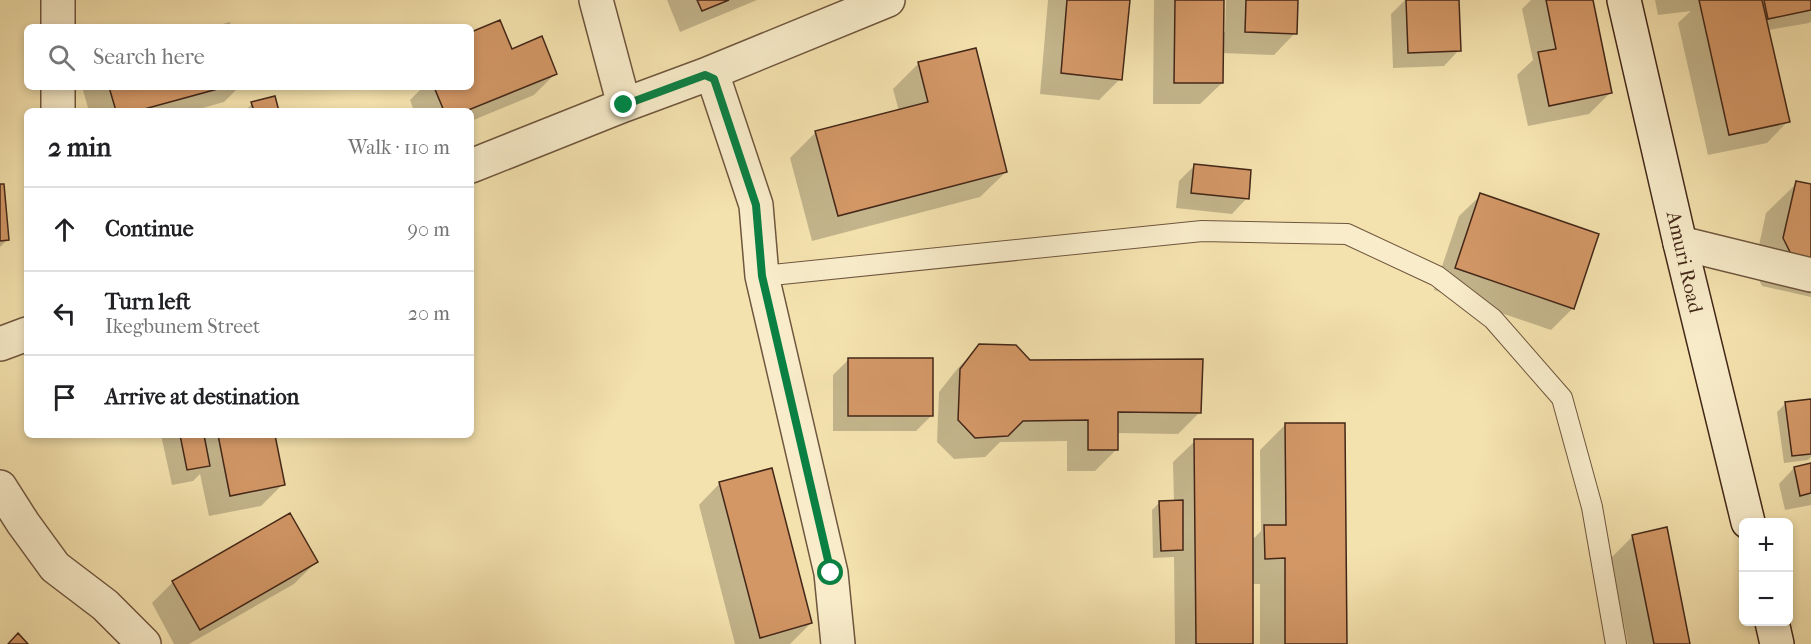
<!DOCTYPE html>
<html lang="en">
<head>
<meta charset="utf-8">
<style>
	body { margin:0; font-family:"IM FELL French Canon",serif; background:#f2f2f2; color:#202124 }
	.controls { position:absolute; right:18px; bottom:18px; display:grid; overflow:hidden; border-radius:9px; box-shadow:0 3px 9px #0003 }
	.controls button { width:54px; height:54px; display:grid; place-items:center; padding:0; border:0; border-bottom:2px solid #e0e0e0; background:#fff; color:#202124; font:30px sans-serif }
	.stop { position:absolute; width:18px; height:18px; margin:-14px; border:4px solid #0b8043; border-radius:50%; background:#fff }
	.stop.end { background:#0b8043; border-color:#fff; box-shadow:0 2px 6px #0008 }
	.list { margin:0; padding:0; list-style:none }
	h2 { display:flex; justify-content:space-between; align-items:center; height:78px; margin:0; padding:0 24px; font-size:26px }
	h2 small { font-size:20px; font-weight:400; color:#757577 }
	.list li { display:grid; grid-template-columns:39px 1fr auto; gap:18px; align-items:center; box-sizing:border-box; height:84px; padding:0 24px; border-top:2px solid #e0e0e0 }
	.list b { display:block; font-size:22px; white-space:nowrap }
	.list p { margin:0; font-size:20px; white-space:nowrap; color:#757577 }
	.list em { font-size:20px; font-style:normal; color:#757577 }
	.icon { flex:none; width:33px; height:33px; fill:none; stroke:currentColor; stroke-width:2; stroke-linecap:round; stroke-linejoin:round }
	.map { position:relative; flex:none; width:1811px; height:644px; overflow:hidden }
	.search { position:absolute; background:#fff; box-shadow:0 3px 9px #0003; left:24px; top:24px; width:450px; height:66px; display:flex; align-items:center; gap:15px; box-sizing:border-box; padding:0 21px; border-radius:9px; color:#757577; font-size:22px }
	.panel { position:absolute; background:#fff; box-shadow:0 3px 9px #0003; left:24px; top:108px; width:450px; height:330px; border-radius:9px }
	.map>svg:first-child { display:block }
	.shadow { fill:#0003 }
	.building { fill:#d39766; stroke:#432718; stroke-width:1.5 }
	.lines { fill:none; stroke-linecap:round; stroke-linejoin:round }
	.service-casing { stroke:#6f563e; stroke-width:22 }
	.minor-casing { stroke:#6f563e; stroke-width:36 }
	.secondary-casing { stroke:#432718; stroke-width:36 }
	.service { stroke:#f8ecca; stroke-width:20 }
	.minor { stroke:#f8ecca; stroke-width:33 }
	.secondary { stroke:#f8ecca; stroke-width:33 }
	.route { stroke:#0b8043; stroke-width:8 }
	.labels { text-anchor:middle; stroke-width:4.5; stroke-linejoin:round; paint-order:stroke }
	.street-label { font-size:20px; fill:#432718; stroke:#f8ecca }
</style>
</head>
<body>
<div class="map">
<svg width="1811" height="644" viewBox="0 0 1811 644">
	<rect width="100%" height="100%" fill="#f4e2ae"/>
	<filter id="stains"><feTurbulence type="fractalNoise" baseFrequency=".00333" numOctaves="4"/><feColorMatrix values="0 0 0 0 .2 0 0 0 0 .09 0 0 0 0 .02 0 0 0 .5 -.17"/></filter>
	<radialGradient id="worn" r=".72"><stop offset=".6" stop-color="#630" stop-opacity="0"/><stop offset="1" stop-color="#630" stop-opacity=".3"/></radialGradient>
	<path class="shadow" d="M 667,0 L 757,0 L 680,32 Z
		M 1048,0 L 1128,0 L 1120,79 L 1099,100 L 1040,94 Z
		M 1154,0 L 1223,0 L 1222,32 L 1225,32 L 1226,0 L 1297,0 L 1295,33 L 1274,55 L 1222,53 L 1222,83 L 1200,104 L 1153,104 Z
		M 1405,0 L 1458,0 L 1459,50 L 1444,66 L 1393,68 L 1391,14 Z
		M 1531,0 L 1591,0 L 1611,92 L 1589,114 L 1528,126 L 1517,75 L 1533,60 L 1522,9 Z
		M 1655,0 L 1811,0 L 1811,21 L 1809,23 L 1768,30 L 1788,121 L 1767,143 L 1708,155 L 1678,23 L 1691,11 L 1658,15 Z
		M 230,22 L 231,27 L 212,27 Z
		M 471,33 L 511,50 L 555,74 L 534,95 L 471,121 L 471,111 L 414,111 L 410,100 L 423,87 L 471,87 Z
		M 919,63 L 1006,172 L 980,197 L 812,241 L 790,158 L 816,132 L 899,111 L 893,89 Z
		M 82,87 L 239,87 L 224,102 L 192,111 L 89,111 Z
		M 252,104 L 278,111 L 245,111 Z
		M 1194,166 L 1247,198 L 1232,214 L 1176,208 L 1179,181 Z
		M 1797,183 L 1811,186 L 1811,297 L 1762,286 L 1754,269 L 1766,213 Z
		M 0,186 L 8,239 L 0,247 Z
		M 1481,195 L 1573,308 L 1551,330 L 1434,290 L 1459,216 Z
		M 980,346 L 1030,362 L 1200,412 L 1178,434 L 1117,433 L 1117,449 L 1095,471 L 1067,471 L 1067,441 L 1000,442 L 985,457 L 954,459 L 937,442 L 939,392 L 958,368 Z
		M 848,360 L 932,415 L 916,431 L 833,431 L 833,375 Z
		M 1785,404 L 1811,413 L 1811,457 L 1808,460 L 1784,463 L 1777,412 Z
		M 1286,424 L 1345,644 L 1260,644 L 1260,584 L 1252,584 L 1252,644 L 1175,644 L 1174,557 L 1153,558 L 1152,510 L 1160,502 L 1174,502 L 1173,462 L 1195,441 L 1252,540 L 1261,531 L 1260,450 Z
		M 161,435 L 273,435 L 283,484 L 261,506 L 209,516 L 200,474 L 193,481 L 172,485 Z
		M 1811,465 L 1811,505 L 1785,510 L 1779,484 L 1794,468 Z
		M 720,483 L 811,623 L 790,644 L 735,644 L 699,505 Z
		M 1633,536 L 1689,644 L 1628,644 L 1611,558 Z
		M 316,562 L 294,584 L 189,644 L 174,644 L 152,603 L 173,582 Z"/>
	<path class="building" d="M 697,0 L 729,0 L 702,11 Z
		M 1067,0 L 1130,0 L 1122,80 L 1061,73 Z
		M 1175,0 L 1224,0 L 1223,83 L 1174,83 Z
		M 1246,0 L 1298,0 L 1297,34 L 1245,32 Z
		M 1406,0 L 1459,0 L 1461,51 L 1408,53 Z
		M 1546,0 L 1593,0 L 1612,93 L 1549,106 L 1538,52 L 1556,49 Z
		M 1699,0 L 1762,0 L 1790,122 L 1729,135 Z
		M 1764,0 L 1811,0 L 1811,10 L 1768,19 Z
		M 500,20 L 512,49 L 542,36 L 557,74 L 466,111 L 444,111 L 434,87 L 471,87 L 471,32 Z
		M 976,48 L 1007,172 L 838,216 L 815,131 L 928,102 L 918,62 Z
		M 109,87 L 225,87 L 137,111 L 116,111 Z
		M 275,96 L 279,111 L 254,111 L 251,102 Z
		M 1194,164 L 1251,170 L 1249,199 L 1191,193 Z
		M 1796,181 L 1811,184 L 1811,260 L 1792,256 L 1783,238 Z
		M 0,184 L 4,184 L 9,240 L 0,241 Z
		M 1480,193 L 1599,234 L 1574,309 L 1455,268 Z
		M 979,344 L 1016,345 L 1030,360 L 1203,359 L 1201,413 L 1118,412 L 1118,450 L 1088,450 L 1088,420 L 1023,421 L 1008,436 L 975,438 L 958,420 L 960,369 Z
		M 848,358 L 933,358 L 933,416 L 848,416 Z
		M 1811,399 L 1811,454 L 1792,456 L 1785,402 Z
		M 1285,423 L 1345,423 L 1347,644 L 1285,644 L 1285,558 L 1265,559 L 1264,525 L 1286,525 Z
		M 180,435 L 204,435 L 210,466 L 187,470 Z
		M 218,435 L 275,435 L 285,485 L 230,496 Z
		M 1194,439 L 1253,439 L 1253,644 L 1196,644 Z
		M 1811,463 L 1811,493 L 1800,496 L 1794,467 Z
		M 772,468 L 812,623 L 760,638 L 719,482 Z
		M 1183,500 L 1183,550 L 1161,551 L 1159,501 Z
		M 290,513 L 318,562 L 200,630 L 172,581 Z
		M 1667,527 L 1690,644 L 1654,644 L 1632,535 Z
		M 18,633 L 28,644 L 8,644 Z"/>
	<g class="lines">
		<defs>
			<path id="service" d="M 762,276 L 1202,231 L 1347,234 L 1437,276 L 1493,319 L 1562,398 L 1592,507 L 1616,644"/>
			<path id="minor" d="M 58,0 L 58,27
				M 596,0 L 624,105
				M 705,75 L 714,79 L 756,205 L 762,276 L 831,573 L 838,644
				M 58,87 L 58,111
				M 471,166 L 624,105 L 705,75 L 888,0
				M 1680,243 L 1811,275
				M 0,344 L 27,334
				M 0,487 L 23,523 L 55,567 L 105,605 L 144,644"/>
			<path id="secondary" d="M 1624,0 L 1680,243 L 1748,522
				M 1772,622 L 1777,644"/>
		</defs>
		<use href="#service" class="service-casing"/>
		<use href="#minor" class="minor-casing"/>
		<use href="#secondary" class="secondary-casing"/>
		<use href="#service" class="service"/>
		<use href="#minor" class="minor"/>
		<use href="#secondary" class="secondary"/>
	</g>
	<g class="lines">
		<path class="route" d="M 624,105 L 705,75 L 714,79 L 756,205 L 762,276 L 831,573"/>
	</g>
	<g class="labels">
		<g class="street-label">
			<text transform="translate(1685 262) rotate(77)" y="7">Amuri Road</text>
		</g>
	</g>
	<rect width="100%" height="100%" filter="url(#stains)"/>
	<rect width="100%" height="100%" fill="url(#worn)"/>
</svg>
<div class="controls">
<button>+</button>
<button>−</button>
</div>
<div class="stop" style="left:831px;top:573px"></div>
<div class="stop end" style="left:624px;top:105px"></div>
<div class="search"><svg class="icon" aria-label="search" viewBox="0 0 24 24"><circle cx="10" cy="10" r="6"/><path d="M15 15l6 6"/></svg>Search here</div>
<section class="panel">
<h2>2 min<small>Walk · 110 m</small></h2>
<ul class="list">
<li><svg class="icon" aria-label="ahead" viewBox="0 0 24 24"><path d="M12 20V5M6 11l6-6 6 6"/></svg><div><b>Continue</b></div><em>90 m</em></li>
<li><svg class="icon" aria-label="left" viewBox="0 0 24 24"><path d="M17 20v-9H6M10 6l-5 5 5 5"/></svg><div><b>Turn left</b><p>Ikegbunem Street</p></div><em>20 m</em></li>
<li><svg class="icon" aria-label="arrive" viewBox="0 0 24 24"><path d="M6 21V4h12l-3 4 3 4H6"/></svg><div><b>Arrive at destination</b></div></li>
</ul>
</section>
</div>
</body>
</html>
